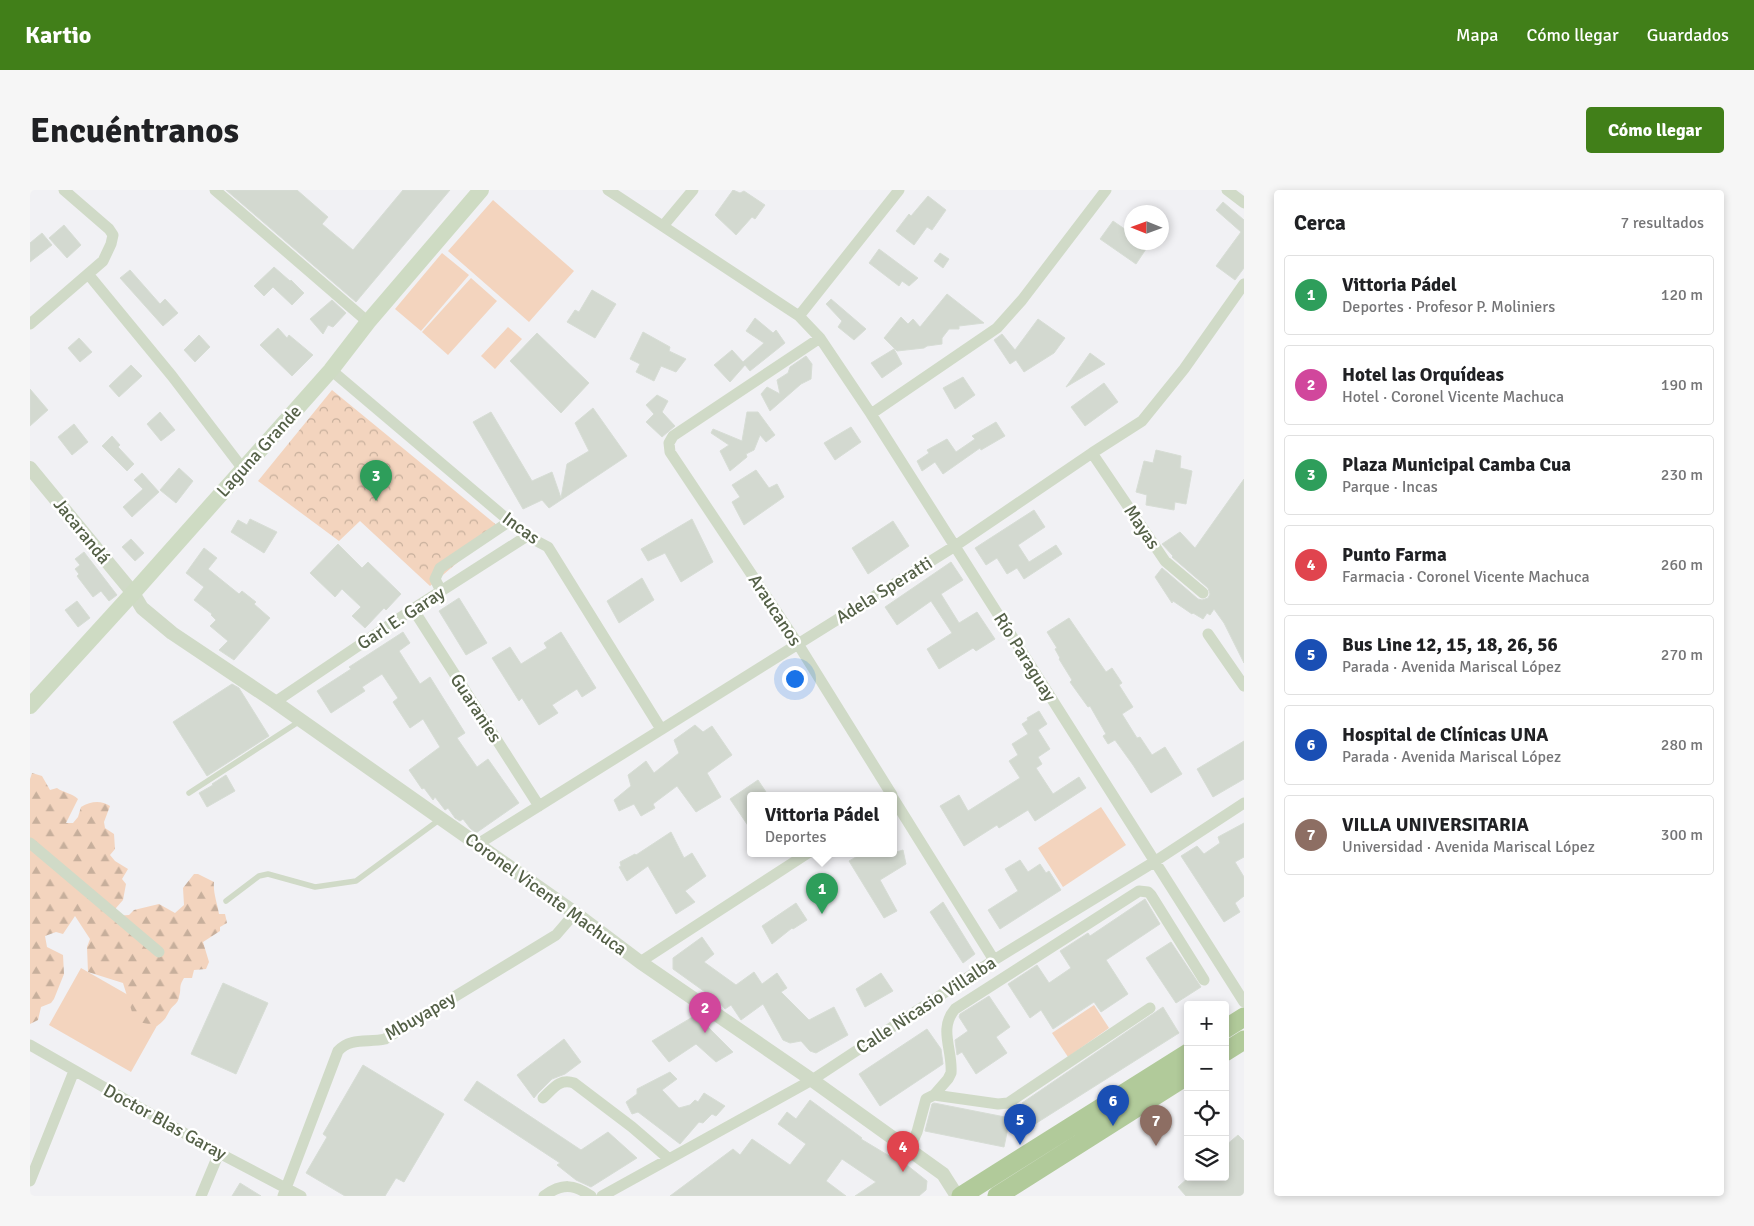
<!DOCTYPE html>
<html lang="es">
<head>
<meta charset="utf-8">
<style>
	body { margin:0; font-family:Signika,sans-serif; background:#f6f6f6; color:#202124 }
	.controls { position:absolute; right:15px; bottom:15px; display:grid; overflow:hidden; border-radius:5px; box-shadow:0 2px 8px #0003 }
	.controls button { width:45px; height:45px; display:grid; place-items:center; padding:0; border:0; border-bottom:1px solid #e0e0e0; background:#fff; color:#202124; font:25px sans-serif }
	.compass { position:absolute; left:1094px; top:15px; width:45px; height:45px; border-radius:50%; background:#fff; box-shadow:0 2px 8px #0003; rotate:271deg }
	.you { position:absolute; left:764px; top:488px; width:18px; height:18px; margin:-12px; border:4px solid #fff; border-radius:50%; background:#1a73e8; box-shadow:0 0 0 8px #1a73e833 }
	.badge { display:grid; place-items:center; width:32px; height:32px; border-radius:50%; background:#417f19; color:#fff; font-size:16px; font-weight:700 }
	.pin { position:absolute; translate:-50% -41px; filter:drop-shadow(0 1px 2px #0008) }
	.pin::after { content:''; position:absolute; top:26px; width:18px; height:15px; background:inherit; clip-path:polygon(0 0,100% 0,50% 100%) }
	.popup { position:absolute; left:717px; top:602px; width:150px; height:65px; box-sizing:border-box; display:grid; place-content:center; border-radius:5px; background:#fff; filter:drop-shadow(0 1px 4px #0005); font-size:16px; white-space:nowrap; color:#757577 }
	.popup b { font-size:19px; color:#202124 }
	.popup::after { content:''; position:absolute; left:50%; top:100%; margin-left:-10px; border:10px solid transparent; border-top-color:#fff }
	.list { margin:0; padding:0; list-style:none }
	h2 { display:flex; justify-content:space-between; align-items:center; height:65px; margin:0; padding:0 20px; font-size:21px }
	h2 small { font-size:16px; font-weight:400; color:#757577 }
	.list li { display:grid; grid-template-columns:32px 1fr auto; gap:15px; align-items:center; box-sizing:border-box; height:80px; margin:0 10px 10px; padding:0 10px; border:1px solid #e0e0e0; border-radius:5px }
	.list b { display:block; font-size:19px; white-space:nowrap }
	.list p { margin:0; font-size:16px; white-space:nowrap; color:#757577 }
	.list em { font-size:16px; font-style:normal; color:#757577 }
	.icon { flex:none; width:28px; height:28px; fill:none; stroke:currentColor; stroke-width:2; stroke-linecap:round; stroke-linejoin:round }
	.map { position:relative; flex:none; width:1214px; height:1006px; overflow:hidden; border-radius:5px }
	header { display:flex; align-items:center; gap:30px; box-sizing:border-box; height:70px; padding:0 25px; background:#417f19; color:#fff }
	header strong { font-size:24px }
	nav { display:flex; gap:28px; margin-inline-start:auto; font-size:18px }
	.intro { display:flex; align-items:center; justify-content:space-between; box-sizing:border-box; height:120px; padding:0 30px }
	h1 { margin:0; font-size:35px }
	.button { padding:12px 22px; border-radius:5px; background:#417f19; color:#fff; font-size:18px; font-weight:700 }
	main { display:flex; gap:30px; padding:0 30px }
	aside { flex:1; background:#fff; border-radius:5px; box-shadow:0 2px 8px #0003 }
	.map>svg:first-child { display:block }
	.grass { fill:#f3d4be }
	.forest { fill:url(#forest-firs) }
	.park { fill:url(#park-crowns) }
	.building { fill:#d3d9d0; stroke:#d7ddd5 }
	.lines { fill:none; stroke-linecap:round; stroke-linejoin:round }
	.service { stroke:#d0dac7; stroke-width:5.5 }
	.minor { stroke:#d0dac7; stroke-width:11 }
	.tertiary { stroke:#d0dac7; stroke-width:14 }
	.secondary { stroke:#cedbc3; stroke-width:16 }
	.trunk { stroke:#b1ca9a; stroke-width:19 }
	.labels { text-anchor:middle; stroke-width:5; stroke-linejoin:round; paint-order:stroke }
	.street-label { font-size:18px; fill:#546047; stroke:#fff }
</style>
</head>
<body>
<header>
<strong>Kartio</strong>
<nav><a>Mapa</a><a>Cómo llegar</a><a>Guardados</a></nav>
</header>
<div class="intro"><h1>Encuéntranos</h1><a class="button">Cómo llegar</a></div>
<main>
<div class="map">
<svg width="1214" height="1006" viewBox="0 0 1214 1006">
	<defs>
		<pattern id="forest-firs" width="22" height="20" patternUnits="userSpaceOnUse" patternTransform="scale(1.25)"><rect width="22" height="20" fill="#f3d4be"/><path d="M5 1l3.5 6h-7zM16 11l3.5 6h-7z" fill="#c7af9c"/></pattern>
		<pattern id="park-crowns" width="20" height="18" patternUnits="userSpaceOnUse" patternTransform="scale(1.25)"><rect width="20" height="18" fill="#f3d4be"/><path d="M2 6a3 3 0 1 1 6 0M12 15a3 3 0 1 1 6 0" fill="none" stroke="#c7af9c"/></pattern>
	</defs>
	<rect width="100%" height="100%" fill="#f1f1f4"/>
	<path class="grass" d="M 463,10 L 544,81 L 499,132 L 418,61 Z
		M 412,63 L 439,85 L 391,141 L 365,119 Z
		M 441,88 L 467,111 L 418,165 L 392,142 Z
		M 478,137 L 492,149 L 465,179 L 451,166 Z
		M 1071,617 L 1096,655 L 1033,697 L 1008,658 Z
		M 51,778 L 133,825 L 101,882 L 19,835 Z
		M 1064,815 L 1079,838 L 1038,867 L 1022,843 Z"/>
	<path class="forest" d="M 2,583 L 12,586 L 20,600 L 27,598 C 34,603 42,603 48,609 L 36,633 L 43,633 L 48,627 L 51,617 C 61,611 71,610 80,616 L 74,632 L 75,638 L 84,644 L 85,659 L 80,665 L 85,671 L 98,679 L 92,689 L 96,694 L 93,710 L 86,718 L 86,726 L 99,725 L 104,720 L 129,714 L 145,723 L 154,715 L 153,698 L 164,684 L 168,684 L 184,692 C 183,703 187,712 189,724 L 195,724 L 197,733 L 190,737 L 190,741 L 173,752 L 179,772 L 176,779 L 164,780 L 162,788 L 154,788 C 148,798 152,797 149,807 C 148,814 143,815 140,820 C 135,829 135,830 127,836 L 109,832 L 102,822 L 93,793 L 58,782 L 57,757 L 60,749 L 45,726 L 33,744 L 26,742 L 15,746 L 17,757 L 33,765 L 34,784 L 24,809 L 21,813 L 11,817 L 8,830 L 0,834 L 0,589 Z"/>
	<path class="park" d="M 302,200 L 469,337 L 400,396 L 330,331 L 309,351 L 228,291 Z"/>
	<path class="building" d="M 196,0 L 267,0 L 298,27 L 292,34 L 323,60 L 373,0 L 420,0 L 326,112 Z
		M 703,0 L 710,3 L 714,1 L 735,15 L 725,29 L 722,27 L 706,45 L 685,25 Z
		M 898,6 L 916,20 L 902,40 L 897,37 L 884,55 L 866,41 L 879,24 L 881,26 Z
		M 1193,12 L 1214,30 L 1214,78 L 1205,90 L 1186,76 L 1211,42 L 1186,20 Z
		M 1083,31 L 1102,44 L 1102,52 L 1113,52 L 1118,56 L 1106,74 L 1070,49 Z
		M 34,35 L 51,55 L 37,68 L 19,48 Z
		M 12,43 L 22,55 L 0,72 L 0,53 Z
		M 849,59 L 888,88 L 879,96 L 872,91 L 869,96 L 839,73 Z
		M 910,63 L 919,69 L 913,78 L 904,71 Z
		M 244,77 L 260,91 L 261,90 L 274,103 L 262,115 L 243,97 L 234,106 L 224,96 Z
		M 100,80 L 130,114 L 135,109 L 148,123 L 133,136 L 90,88 Z
		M 562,100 L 586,114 L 565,148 L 537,132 L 545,120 L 549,122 Z
		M 917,104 L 954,133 L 929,136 L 929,139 L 919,139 L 912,148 L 912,154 L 897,156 L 894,158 L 867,161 L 854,148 L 871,127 L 878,134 L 883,129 L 890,137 Z
		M 801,109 L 836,139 L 824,150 L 808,137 L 812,131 L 796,114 Z
		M 302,110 L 316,123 L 303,137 L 298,135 L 293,144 L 280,129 Z
		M 725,128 L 743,143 L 746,140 L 755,153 L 720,181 L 715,175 L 700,192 L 684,175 L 702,160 L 713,172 L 734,153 L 716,141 Z
		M 1008,129 L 1035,148 L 1024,163 L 994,182 L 986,170 L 980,174 L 964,150 L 972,144 L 985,160 Z
		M 248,138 L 257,148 L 259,145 L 283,165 L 262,186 L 230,155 Z
		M 613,142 L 640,157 L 639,161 L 656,169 L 646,182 L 631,176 L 624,191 L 606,182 L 610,174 L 600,169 Z
		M 507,143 L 559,193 L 531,223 L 480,171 Z
		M 169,145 L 180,157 L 165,172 L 154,160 Z
		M 49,148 L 62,162 L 50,172 L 38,158 Z
		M 864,159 L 872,174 L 852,188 L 841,173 Z
		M 1060,163 L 1075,174 L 1036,197 Z
		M 776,166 L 782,174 L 781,189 L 771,194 L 740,221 L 731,204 L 737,197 L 750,204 L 747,190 L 758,183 L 760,177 Z
		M 101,175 L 112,186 L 89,207 L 79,196 Z
		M 933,187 L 945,205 L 925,219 L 913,198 Z
		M 1074,193 L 1088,212 L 1055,236 L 1041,217 Z
		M 0,199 L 18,220 L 0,236 Z
		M 627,205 L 638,211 L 632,222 L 645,236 L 632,247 L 616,232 L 624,224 L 616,215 Z
		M 563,218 L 597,266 L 519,318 L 512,310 L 493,319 L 443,232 L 461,222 L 502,291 L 522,282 L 531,308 L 537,274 L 559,261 L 545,233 Z
		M 130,222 L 145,240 L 131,251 L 117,234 Z
		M 717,222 L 728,222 L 745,245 L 736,252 L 730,245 L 724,260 L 716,264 L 717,267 L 700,281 L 690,261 L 699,255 L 681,243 L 683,239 L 712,251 Z
		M 966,232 L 975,246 L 951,260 L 950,258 L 913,284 L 905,272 L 892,281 L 887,271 L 899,263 L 897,260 L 917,249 L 926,262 L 945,249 L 942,246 Z
		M 44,234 L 58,252 L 42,265 L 28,247 Z
		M 821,237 L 831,252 L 805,270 L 794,253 Z
		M 82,246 L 90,255 L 88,257 L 104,274 L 97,281 L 72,256 Z
		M 1126,260 L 1151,266 L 1150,278 L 1162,281 L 1156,314 L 1145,312 L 1144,320 L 1116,315 L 1117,305 L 1106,302 L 1114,271 L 1123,273 Z
		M 149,278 L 163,291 L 146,313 L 130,300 Z
		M 726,280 L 739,298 L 747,294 L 754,307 L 714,335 L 702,312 L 710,307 L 702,295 Z
		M 112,283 L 129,302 L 102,327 L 93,317 L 113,299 L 104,290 Z
		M 1214,289 L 1214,473 L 1194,433 L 1184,419 L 1180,425 L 1177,423 L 1173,429 L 1163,423 L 1162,424 L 1143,411 L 1142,413 L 1125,387 L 1132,378 L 1168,409 L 1172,410 L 1178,408 L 1180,404 L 1178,398 L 1142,367 L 1143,366 L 1132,354 L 1150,342 L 1165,358 Z
		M 1004,320 L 1015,337 L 988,355 L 999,372 L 1026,355 L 1032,364 L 994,389 L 987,378 L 977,384 L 967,368 L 956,375 L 945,358 Z
		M 220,329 L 247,342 L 234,363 L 201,342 L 208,330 L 217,335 Z
		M 662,329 L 683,372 L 651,392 L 635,363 L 618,371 L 611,359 Z
		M 863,331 L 879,356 L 838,384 L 822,358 Z
		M 101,349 L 114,363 L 105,371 L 92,357 Z
		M 308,354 L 332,378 L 338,372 L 371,404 L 356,420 L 354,418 L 335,438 L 322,426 L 331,417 L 312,399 L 305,407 L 280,383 Z
		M 174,358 L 187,368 L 178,379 L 209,404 L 212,401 L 226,412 L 224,414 L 240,428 L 204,470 L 189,460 L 198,451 L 180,436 L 186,430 L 181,425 L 182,424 L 164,410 L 174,397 L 156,383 Z
		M 54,362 L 87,405 L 79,411 L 71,401 L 63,407 L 47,386 L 49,384 L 45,379 L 50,375 L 45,369 Z
		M 921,372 L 933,390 L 911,404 L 929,433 L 947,422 L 965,449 L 946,461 L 943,458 L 909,479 L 897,459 L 922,443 L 901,411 L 867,435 L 855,417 Z
		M 612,388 L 624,410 L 589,433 L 577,411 Z
		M 429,408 L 457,453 L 436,465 L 409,421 Z
		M 47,411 L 60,428 L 48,437 L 35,420 Z
		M 1039,428 L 1076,482 L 1082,478 L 1092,493 L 1089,495 L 1103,517 L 1092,524 L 1107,548 L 1110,547 L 1122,565 L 1135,557 L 1152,584 L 1121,603 L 1103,575 L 1085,550 L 1078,554 L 1073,546 L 1076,544 L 1060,516 L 1058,517 L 1040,492 L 1042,490 L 1029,469 L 1030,468 L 1025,459 L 1027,458 L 1017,442 Z
		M 373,442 L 380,453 L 369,461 L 390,494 L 400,487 L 435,543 L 427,548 L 447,577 L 458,569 L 489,613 L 446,643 L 440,638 L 433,629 L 430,631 L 425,628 L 418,618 L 415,620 L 405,607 L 403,610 L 394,598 L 392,599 L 379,580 L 410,557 L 393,529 L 380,538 L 363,512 L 368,508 L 352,484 L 332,497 L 335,501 L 301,523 L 287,501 L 321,479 L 319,477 Z
		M 531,442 L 566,498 L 552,507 L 547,499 L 522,515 L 528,523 L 509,535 L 492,508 L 489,511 L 462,468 L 480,457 L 491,474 L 517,458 L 514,453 Z
		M 202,494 L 209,498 L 239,546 L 177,586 L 143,532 Z
		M 1009,521 L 1017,534 L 1008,540 L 1020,559 L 1008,567 L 1012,574 L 1006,578 L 1023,604 L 1049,587 L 1056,598 L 1005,631 L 998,620 L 969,638 L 967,635 L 934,656 L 910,616 L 929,605 L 938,621 L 990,588 L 979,571 L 988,565 L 982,554 L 998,544 L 992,534 L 998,530 L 997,528 Z
		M 665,535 L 673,542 L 682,536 L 702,565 L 677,583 L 691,607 L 666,622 L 647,596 L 623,614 L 625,618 L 611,626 L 604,614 L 589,621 L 584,610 L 601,596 L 598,585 L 616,571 L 624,583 L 649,563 L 644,550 Z
		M 1214,551 L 1214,589 L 1183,607 L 1167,579 Z
		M 196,585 L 205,601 L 177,617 L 169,603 L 183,595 L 182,594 Z
		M 728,590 L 738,605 L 721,605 L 721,640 L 700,609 Z
		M 1214,633 L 1214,667 L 1205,672 L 1214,687 L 1214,706 L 1205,713 L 1210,722 L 1194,732 L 1151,666 L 1167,656 L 1174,664 L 1190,653 L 1188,647 Z
		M 641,642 L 654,668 L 662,663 L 676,686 L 655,701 L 665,712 L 646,724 L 618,676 L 597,691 L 589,677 L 591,676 L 590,672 L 605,664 L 606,665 Z
		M 873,660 L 876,674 L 850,690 L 867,721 L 854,728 L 819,671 L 833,663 L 863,663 Z
		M 990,670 L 998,682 L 1010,674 L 1016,683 L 1019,681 L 1031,700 L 970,739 L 958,720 L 988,701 L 975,679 Z
		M 1115,709 L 1130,734 L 1076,770 L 1098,804 L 1071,822 L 1064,812 L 1023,839 L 1011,820 L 1000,828 L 978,794 L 1007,775 L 1019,793 L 1041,778 L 1030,761 L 1058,743 L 1060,746 Z
		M 913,712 L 945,764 L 933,773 L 900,722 Z
		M 766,713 L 777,730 L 763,739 L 762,738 L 742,754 L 732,736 Z
		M 672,747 L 684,764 L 674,772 L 706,795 L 724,782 L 732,794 L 747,783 L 757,798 L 751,802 L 779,830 L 804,817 L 818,845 L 786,863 L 780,861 L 771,851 L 760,853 L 753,850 L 733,814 L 711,830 L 701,815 L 695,819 L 689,812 L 643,779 L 643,768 Z
		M 1141,752 L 1171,797 L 1146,813 L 1116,768 Z
		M 851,783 L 863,801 L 835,817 L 826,799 Z
		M 193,793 L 238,813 L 206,884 L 161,864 Z
		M 959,806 L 980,837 L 966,847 L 977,863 L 946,884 L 932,862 L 927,865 L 925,850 L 938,841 L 929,827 L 930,824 Z
		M 1133,817 L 1149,843 L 1005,934 L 992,913 Z
		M 666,825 L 703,862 L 686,872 L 666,854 L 639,872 L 622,851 Z
		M 897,839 L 911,859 L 913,874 L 850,916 L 829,884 Z
		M 534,849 L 551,872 L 535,884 L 522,889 L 508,903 L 504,908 L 487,885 Z
		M 333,875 L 414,924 L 374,992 L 366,988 L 355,1006 L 315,1006 L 276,983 L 297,947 L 293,944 Z
		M 640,882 L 647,889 L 632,900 L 649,918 L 660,915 L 665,910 L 668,912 L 674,903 L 695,916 L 686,926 L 682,924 L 673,933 L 669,932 L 650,954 L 608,922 L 602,924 L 596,912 L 607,904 L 607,899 Z
		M 447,891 L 551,960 L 578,942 L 607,968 L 561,997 L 546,990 L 527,975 L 530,973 L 434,910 Z
		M 780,910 L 832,948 L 831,949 L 871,973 L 873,972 L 897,991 L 896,1000 L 889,1006 L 825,1006 L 846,992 L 812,969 L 796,991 L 816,1006 L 640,1006 L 703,959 L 710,965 L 722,949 L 760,975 L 776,954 L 748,934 L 757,922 L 766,929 Z
		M 904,913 L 980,928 L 974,957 L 895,941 L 902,914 Z
		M 1208,945 L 1214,951 L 1214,1006 L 1156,1006 L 1148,997 L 1159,987 L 1195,987 L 1195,956 Z
		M 210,993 L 231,1006 L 202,1006 Z"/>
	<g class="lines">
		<path class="service" d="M 159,603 L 270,531
			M 196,711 L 229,686 L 238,684 L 285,697 L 326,691 L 409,630"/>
		<path class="minor" d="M 185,0 L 338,132
			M 578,0 L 769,126 L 790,148 L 841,224 L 1214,812
			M 1197,0 L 1214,13
			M 633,36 L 663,0
			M 58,84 L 142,186 L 213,279
			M 769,126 L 869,0
			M 0,134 L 73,71 L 81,54 L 83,45 L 79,39 L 34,0
			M 790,148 L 643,246 L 639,253 L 640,262 L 768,454 L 862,605
			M 301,180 L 497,346 L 518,357 L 631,539
			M 841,224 L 967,138 L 992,110 L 1076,0
			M 1062,263 L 1135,371 L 1173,403
			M 411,401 L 405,389 L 410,378 L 480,331
			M 383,419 L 509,616
			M 1178,444 L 1214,496
			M 245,512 L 383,419 L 497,346
			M 863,608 L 964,770
			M 0,653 L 129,762
			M 448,654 L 925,356 L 1062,263 L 1112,231 L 1154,179 L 1214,94
			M 610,772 L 778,663
			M 0,855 L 189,963 L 271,1006
			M 904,905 L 918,889 L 921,883 C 923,860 908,839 925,819 L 1109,701 L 1118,702 L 1121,705 L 1174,790
			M 513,908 C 523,899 529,888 544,893 L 602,937 L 638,968
			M 879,960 L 887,942 L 896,909 L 904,905 L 968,914 L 978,913 L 1120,818
			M 0,991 L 44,881
			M 171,1006 L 189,963
			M 253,1006 L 308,861 C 321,847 338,853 355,849 L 526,745 L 545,723
			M 514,1006 C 532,993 544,994 561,1006
			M 572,1006 L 782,890 L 964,770 L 1124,672 L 1214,613"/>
		<path class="tertiary" d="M 0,278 L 103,403 L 112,418 L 142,443 L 245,512 L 545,723 L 610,772 L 782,890 L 913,984 L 927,1006"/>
		<path class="secondary" d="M 0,516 L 103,403 L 301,180 L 338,132 L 451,0"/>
		<path class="trunk" d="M 1195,839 L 1214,827
			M 1195,862 L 1214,850
			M 931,1006 L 1158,863
			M 967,1006 L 1158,885"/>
	</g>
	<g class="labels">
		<g class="street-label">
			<text transform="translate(229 261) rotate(-48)" y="6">Laguna Grande</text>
			<text transform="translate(1112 337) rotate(56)" y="6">Mayas</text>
			<text transform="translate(491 338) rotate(36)" y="6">Incas</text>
			<text transform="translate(52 341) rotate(51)" y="6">Jacarandá</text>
			<text transform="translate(854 400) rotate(-32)" y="6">Adela Speratti</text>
			<text transform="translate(745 420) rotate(57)" y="6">Araucanos</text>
			<text transform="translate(371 428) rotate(-33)" y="6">Garl E. Garay</text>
			<text transform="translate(995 467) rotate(58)" y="6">Río Paraguay</text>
			<text transform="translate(446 518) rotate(57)" y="6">Guaranies</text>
			<text transform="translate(516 704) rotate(36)" y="6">Coronel Vicente Machuca</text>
			<text transform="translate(896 815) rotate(-33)" y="6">Calle Nicasio Villalba</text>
			<text transform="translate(390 826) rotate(-30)" y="6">Mbuyapey</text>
			<text transform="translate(135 932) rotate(29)" y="6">Doctor Blas Garay</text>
		</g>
	</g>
</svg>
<div class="controls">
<button>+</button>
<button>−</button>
<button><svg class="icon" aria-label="locate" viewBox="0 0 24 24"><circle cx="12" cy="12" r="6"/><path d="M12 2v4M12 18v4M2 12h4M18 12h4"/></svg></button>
<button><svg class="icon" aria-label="layers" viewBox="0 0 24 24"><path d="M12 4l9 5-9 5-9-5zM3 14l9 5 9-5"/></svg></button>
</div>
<svg class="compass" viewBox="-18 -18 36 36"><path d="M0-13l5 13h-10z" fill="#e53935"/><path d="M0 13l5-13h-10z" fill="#757577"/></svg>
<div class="you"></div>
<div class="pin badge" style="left:792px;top:724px;background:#2e9e5b">1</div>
<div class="popup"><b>Vittoria Pádel</b>Deportes</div>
<div class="pin badge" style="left:675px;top:843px;background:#d1479c">2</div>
<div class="pin badge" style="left:346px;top:311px;background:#2e9e5b">3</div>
<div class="pin badge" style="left:873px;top:982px;background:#e0444e">4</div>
<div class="pin badge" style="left:990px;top:955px;background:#1a4fb4">5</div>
<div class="pin badge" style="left:1083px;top:936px;background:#1a4fb4">6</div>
<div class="pin badge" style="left:1126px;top:956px;background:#8d6e63">7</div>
</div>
<aside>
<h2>Cerca<small>7 resultados</small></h2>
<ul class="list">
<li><span class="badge" style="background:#2e9e5b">1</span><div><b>Vittoria Pádel</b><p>Deportes · Profesor P. Moliniers</p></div><em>120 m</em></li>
<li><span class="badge" style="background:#d1479c">2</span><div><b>Hotel las Orquídeas</b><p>Hotel · Coronel Vicente Machuca</p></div><em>190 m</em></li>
<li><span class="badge" style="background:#2e9e5b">3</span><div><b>Plaza Municipal Camba Cua</b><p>Parque · Incas</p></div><em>230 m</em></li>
<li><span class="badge" style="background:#e0444e">4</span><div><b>Punto Farma</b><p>Farmacia · Coronel Vicente Machuca</p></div><em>260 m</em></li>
<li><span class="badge" style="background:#1a4fb4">5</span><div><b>Bus Line 12, 15, 18, 26, 56</b><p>Parada · Avenida Mariscal López</p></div><em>270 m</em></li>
<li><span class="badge" style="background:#1a4fb4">6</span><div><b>Hospital de Clínicas UNA</b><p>Parada · Avenida Mariscal López</p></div><em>280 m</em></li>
<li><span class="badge" style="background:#8d6e63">7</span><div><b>VILLA UNIVERSITARIA</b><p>Universidad · Avenida Mariscal López</p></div><em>300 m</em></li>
</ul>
</aside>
</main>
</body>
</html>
